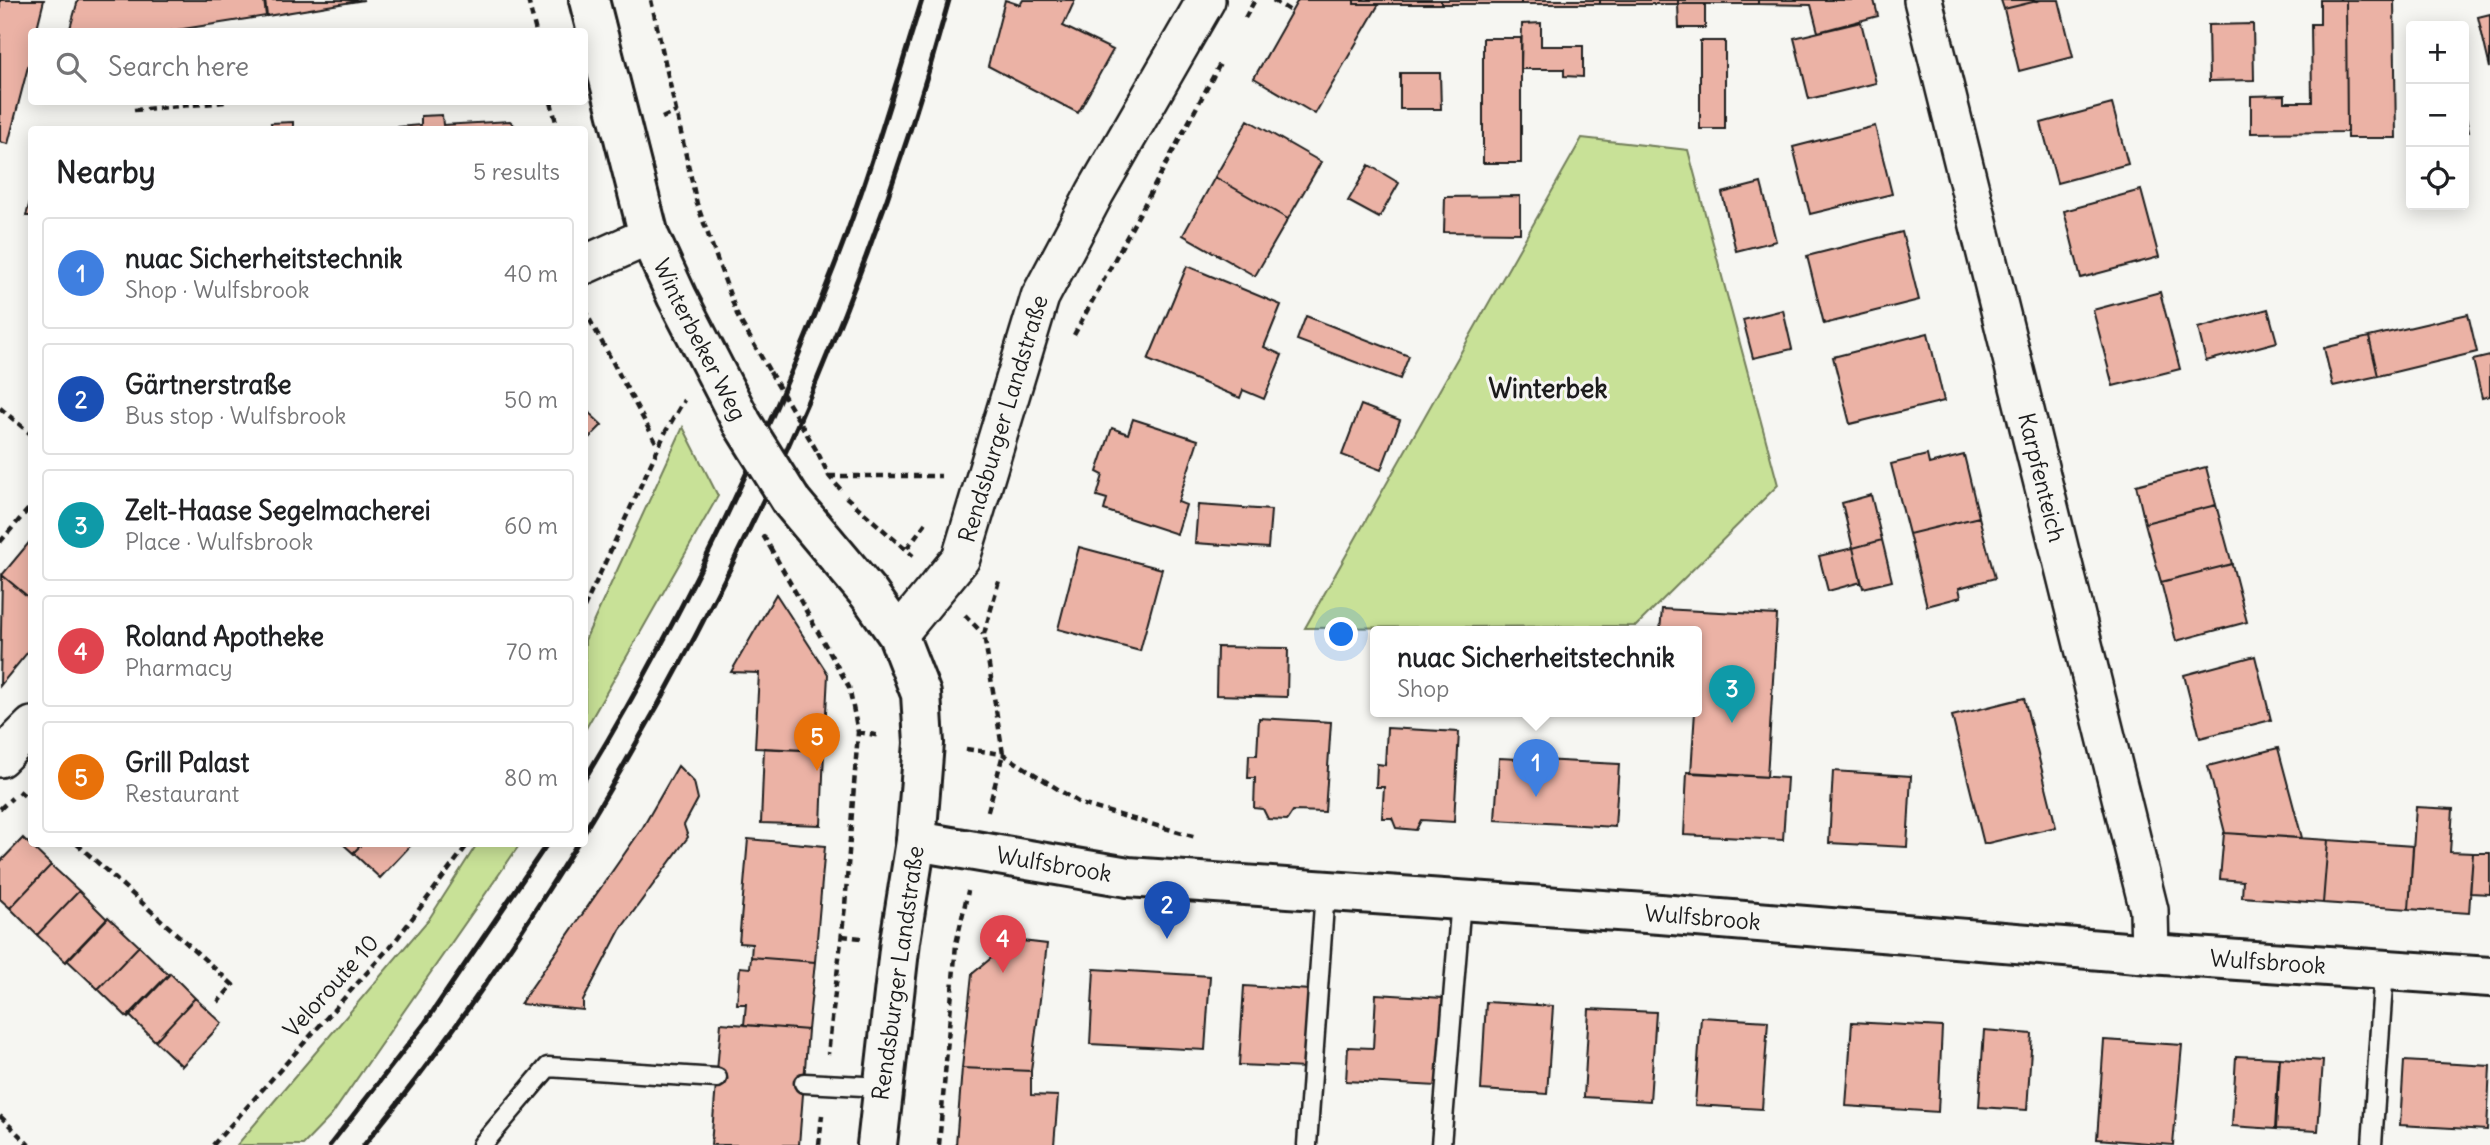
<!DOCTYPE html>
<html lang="en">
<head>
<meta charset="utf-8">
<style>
	body { margin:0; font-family:Delius,sans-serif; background:#f6f6f6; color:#202124 }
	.controls { position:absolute; right:21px; top:21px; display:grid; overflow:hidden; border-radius:7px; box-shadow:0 4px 18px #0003 }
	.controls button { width:63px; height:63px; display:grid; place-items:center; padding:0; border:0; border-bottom:2px solid #e0e0e0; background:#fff; color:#202124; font:35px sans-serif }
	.you { position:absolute; left:1342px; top:635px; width:24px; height:24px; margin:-18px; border:5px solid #fff; border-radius:50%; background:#1a73e8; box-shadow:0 0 0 10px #1a73e833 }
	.badge { display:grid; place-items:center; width:46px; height:46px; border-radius:50%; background:#c8321e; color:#fff; font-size:23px; font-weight:700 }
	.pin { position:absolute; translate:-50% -58px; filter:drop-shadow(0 2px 4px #0008) }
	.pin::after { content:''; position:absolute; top:37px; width:24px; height:21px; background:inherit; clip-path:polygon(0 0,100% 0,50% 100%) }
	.popup { position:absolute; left:1370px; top:626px; width:332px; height:91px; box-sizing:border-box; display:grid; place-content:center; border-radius:7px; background:#fff; filter:drop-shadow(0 2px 5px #0005); font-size:23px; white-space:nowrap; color:#757577 }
	.popup b { font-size:26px; color:#202124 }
	.popup::after { content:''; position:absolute; left:50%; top:100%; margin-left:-14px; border:14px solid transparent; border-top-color:#fff }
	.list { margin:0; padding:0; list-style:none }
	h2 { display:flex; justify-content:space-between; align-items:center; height:91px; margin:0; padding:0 28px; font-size:30px }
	h2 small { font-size:23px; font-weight:400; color:#757577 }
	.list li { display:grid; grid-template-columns:46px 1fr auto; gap:21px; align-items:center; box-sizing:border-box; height:112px; margin:0 14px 14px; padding:0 14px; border:2px solid #e0e0e0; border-radius:7px }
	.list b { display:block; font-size:26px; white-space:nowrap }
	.list p { margin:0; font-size:23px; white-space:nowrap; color:#757577 }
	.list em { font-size:23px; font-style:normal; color:#757577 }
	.icon { flex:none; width:38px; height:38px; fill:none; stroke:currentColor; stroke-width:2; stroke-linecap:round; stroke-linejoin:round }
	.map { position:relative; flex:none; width:2490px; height:1145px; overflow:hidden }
	.search { position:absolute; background:#fff; box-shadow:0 4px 18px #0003; left:28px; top:28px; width:560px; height:77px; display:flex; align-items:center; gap:18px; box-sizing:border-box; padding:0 24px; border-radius:7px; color:#757577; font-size:26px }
	.panel { position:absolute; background:#fff; box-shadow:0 4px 18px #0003; left:28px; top:126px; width:560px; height:721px; border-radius:7px }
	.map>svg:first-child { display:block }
	.green { fill:#c8e197; stroke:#727e5a; stroke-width:2 }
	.building { fill:#ebb2a5; stroke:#1c1c1c; stroke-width:2 }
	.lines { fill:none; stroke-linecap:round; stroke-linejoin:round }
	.lane-casing { stroke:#1c1c1c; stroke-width:23 }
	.street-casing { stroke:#1c1c1c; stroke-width:42 }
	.secondary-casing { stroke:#1c1c1c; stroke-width:44 }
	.path { stroke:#1c1c1c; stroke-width:4.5; stroke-dasharray:7 5; stroke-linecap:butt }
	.lane { stroke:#f6f6f2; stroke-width:18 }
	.street { stroke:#f6f6f2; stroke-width:37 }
	.secondary { stroke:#f6f6f2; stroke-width:38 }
	.rail { stroke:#1c1c1c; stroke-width:5 }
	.secondary-bridge-casing { stroke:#1c1c1c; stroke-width:44; stroke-linecap:butt }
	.path-bridge { stroke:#1c1c1c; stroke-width:4.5; stroke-dasharray:7 5; stroke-linecap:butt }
	.secondary-bridge { stroke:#f6f6f2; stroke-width:38 }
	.labels { text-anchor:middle; stroke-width:6; stroke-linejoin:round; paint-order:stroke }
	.street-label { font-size:23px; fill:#1c1c1c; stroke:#f6f6f2 }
	.quarter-label { font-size:26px; font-weight:bold; fill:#1c1c1c; stroke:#f6f6f2 }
</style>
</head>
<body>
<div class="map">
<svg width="2490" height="1145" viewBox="0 0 2490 1145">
	<rect width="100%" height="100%" fill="#f6f6f2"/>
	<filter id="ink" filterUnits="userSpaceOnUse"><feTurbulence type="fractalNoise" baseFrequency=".0143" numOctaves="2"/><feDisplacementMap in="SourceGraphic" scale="14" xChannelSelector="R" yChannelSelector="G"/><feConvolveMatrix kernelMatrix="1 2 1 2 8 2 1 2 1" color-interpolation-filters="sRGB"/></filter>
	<g filter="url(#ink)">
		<path class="green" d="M 1582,138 L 1688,150 L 1778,485 L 1636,626 L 1305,628 Z
			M 683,427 L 718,496 L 585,730 L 585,640 Z
			M 477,844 L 520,844 L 331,1116 L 303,1145 L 237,1145 L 429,919 Z"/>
		<path class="building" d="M 0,0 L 44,0 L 36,32 L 32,32 L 32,51 L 8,144 L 0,142 Z
			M 78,0 L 264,0 L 266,16 L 164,32 L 69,32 Z
			M 265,0 L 364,0 L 267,16 Z
			M 1005,0 L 1020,5 L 1023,0 L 1075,0 L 1063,26 L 1113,50 L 1078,113 L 988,66 Z
			M 1298,0 L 1354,0 L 1354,4 L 1379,4 L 1315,114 L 1254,78 Z
			M 1354,0 L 1441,0 L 1441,4 L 1354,4 Z
			M 1441,0 L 1521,0 L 1521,4 L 1441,4 Z
			M 1521,0 L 1600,0 L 1600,4 L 1521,4 Z
			M 1600,0 L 1678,0 L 1678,4 L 1600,4 Z
			M 1678,0 L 1758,0 L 1758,4 L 1678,4 Z
			M 1758,0 L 1874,0 L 1878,16 L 1818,32 L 1811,5 L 1758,4 Z
			M 2001,0 L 2041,0 L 2004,9 Z
			M 2041,0 L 2059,0 L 2073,57 L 2019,71 L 2004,9 Z
			M 2320,0 L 2346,0 L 2347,132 L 2251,133 L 2251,96 L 2285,95 L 2285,102 L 2312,102 L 2311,24 L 2320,24 Z
			M 2346,0 L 2394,0 L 2396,138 L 2347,138 Z
			M 1678,4 L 1705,4 L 1705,28 L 1679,28 Z
			M 2490,14 L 2490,68 L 2478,17 Z
			M 1861,22 L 1876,83 L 1809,99 L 1794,38 Z
			M 1541,23 L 1541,46 L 1583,46 L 1583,77 L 1564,76 L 1564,69 L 1521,69 L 1522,24 Z
			M 2253,24 L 2254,80 L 2209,81 L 2208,25 Z
			M 1483,38 L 1521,38 L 1521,163 L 1483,163 Z
			M 1700,41 L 1725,41 L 1725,129 L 1700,129 Z
			M 1400,73 L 1440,73 L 1441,109 L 1400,109 Z
			M 2112,104 L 2128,164 L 2057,183 L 2041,123 Z
			M 2464,108 L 2469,132 L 2464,133 Z
			M 442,115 L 443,125 L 510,121 L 519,130 L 362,130 L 421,125 L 421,116 Z
			M 1248,120 L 1321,162 L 1288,219 L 1215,177 Z
			M 293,122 L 293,130 L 272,130 L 271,123 Z
			M 1875,126 L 1892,194 L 1810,214 L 1793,147 Z
			M 1369,165 L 1399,183 L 1379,218 L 1348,201 Z
			M 1215,177 L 1288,219 L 1255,276 L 1183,235 Z
			M 1761,183 L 1776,241 L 1736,251 L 1722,193 Z
			M 2141,190 L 2159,257 L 2081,278 L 2064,211 Z
			M 32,194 L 32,216 L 26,216 Z
			M 1520,196 L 1520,233 L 1444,232 L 1445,197 Z
			M 1902,232 L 1919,300 L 1824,324 L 1807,256 Z
			M 1187,266 L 1281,305 L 1264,347 L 1282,355 L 1264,399 L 1243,390 L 1240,398 L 1148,360 Z
			M 2160,292 L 2180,369 L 2113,386 L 2093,310 Z
			M 2268,309 L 2277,342 L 2206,361 L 2198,328 Z
			M 1783,310 L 1792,349 L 1753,358 L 1743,320 Z
			M 2468,314 L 2477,352 L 2378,376 L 2369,337 Z
			M 1306,316 L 1409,356 L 1400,379 L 1297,340 Z
			M 1928,333 L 1944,401 L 1850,424 L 1833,357 Z
			M 2369,337 L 2378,376 L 2333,386 L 2324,348 Z
			M 2490,356 L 2490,396 L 2482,398 L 2473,360 Z
			M 1361,405 L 1400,420 L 1381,470 L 1342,455 Z
			M 584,408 L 602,425 L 584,443 Z
			M 1133,419 L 1198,440 L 1178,502 L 1186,505 L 1177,534 L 1104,510 L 1107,499 L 1097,496 L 1103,475 L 1097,472 L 1112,428 L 1128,434 Z
			M 1927,455 L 1929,464 L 1964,455 L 1979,517 L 1909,534 L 1891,464 Z
			M 2206,467 L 2216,505 L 2145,523 L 2136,485 Z
			M 1871,495 L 1882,540 L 1853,548 L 1842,503 Z
			M 1198,505 L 1271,510 L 1268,548 L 1195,543 Z
			M 2216,505 L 2232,564 L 2161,582 L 2145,523 Z
			M 1979,517 L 1995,578 L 1959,588 L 1961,597 L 1927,606 L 1909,534 Z
			M 32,539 L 32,600 L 2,575 Z
			M 1882,540 L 1892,581 L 1863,588 L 1853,548 Z
			M 1079,547 L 1162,569 L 1140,651 L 1058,629 Z
			M 1853,548 L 1861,582 L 1828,591 L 1819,556 Z
			M 2232,564 L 2247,622 L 2176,641 L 2161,582 Z
			M 2,575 L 32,600 L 32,647 L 0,686 Z
			M 776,594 L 828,674 L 824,751 L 755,748 L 759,673 L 731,672 Z
			M 1662,609 L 1777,615 L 1767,777 L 1691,773 L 1695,711 L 1697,711 L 1697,631 L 1660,631 Z
			M 1217,647 L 1288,648 L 1287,697 L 1216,695 Z
			M 2255,656 L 2271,720 L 2200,738 L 2184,675 Z
			M 2024,698 L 2056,827 L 1984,844 L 1952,716 Z
			M 1259,718 L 1331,722 L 1325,812 L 1293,811 L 1287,820 L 1268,819 L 1263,809 L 1254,808 L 1255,778 L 1248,778 L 1249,755 L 1257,755 Z
			M 1387,728 L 1459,732 L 1454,822 L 1421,820 L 1416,830 L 1396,828 L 1392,818 L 1382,818 L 1384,787 L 1376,787 L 1377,764 L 1385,765 Z
			M 764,748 L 824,751 L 821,825 L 761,823 Z
			M 2278,748 L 2302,838 L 2225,833 L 2208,766 Z
			M 1499,758 L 1619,764 L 1615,827 L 1495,820 Z
			M 678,766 L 694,782 L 698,799 L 684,825 L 688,837 L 620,930 L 583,1001 L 583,1010 L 520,1004 L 643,827 Z
			M 1833,771 L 1911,776 L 1907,847 L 1829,843 Z
			M 1687,772 L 1787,778 L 1783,840 L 1684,835 Z
			M 2416,807 L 2453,809 L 2450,852 L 2473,853 L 2469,913 L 2409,909 Z
			M 2224,833 L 2328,840 L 2323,903 L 2242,897 L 2243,881 L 2220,879 Z
			M 23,838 L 51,865 L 10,908 L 0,899 L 0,862 Z
			M 748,839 L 825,846 L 815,962 L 751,957 L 752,944 L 739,943 Z
			M 2328,840 L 2413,846 L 2409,909 L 2323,903 Z
			M 343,844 L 362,844 L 353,853 Z
			M 362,844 L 412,844 L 380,878 L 353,853 Z
			M 2473,853 L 2490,853 L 2490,894 L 2470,893 Z
			M 51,865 L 79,891 L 37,935 L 10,908 Z
			M 79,891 L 107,919 L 66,962 L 37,935 Z
			M 108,917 L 139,946 L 98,989 L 67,960 Z
			M 1013,940 L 1047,944 L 1031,1071 L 962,1068 L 972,974 Z
			M 139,946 L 169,975 L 128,1018 L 98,989 Z
			M 751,957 L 815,962 L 808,1030 L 744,1025 L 746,1004 L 737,1004 L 740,967 L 750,968 Z
			M 1094,969 L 1210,976 L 1205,1050 L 1090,1044 Z
			M 170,973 L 195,998 L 155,1041 L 129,1015 Z
			M 1244,986 L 1310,990 L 1306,1068 L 1239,1065 Z
			M 1376,994 L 1443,998 L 1437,1086 L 1346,1081 L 1348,1047 L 1373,1048 Z
			M 195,998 L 222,1023 L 182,1066 L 155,1041 Z
			M 1486,1002 L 1553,1006 L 1547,1094 L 1481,1090 Z
			M 1589,1009 L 1656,1012 L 1650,1101 L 1584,1097 Z
			M 1701,1017 L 1768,1021 L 1762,1109 L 1695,1105 Z
			M 1852,1022 L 1942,1027 L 1938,1112 L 1846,1106 Z
			M 721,1023 L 808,1030 L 799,1145 L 711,1145 Z
			M 1984,1030 L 2032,1034 L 2027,1110 L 1979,1107 Z
			M 2104,1040 L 2182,1045 L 2173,1145 L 2097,1139 Z
			M 2236,1056 L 2279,1058 L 2275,1129 L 2232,1126 Z
			M 2280,1058 L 2323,1061 L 2318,1131 L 2276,1129 Z
			M 2404,1061 L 2490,1066 L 2487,1130 L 2400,1125 Z
			M 962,1068 L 1031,1071 L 1031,1095 L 1058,1096 L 1054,1145 L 956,1145 Z"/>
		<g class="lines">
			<defs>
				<path id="lane" d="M 804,1083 L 883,1087
					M 482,1145 L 548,1067 L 717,1078
					M 1307,1145 L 1325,891
					M 1441,1145 L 1461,900
					M 2372,1145 L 2384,970"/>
				<g id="street">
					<path id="s1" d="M 1923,0 L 2149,910 L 2150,954"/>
					<path d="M 584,265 L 649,236"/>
					<path id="s2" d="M 898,635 L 961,558 L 1040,297 L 1095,193 L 1206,0"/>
					<path d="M 0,758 L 32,726"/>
				</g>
				<g id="secondary">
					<path id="s3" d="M 589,0 L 649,236 L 677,297 L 742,423"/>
					<path d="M 791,501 L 869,594 L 898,635 L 921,694 L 924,743 L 916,841 L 900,941 L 877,1145"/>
					<path id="s4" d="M 916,841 L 1128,877 L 1660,914 L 2150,954 L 2490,977"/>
				</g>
			</defs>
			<use href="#lane" class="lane-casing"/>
			<use href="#street" class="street-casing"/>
			<use href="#secondary" class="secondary-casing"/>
			<path class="path" d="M 528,0 L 536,32
				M 651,0 L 697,204 L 738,317 L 770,372
				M 1273,0 L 1292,12
				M 1245,18 L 1255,0
				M 551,102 L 558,130
				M 134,110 L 226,102
				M 662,118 L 677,111
				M 584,309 L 658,446
				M 1074,335 L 1221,62
				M 0,408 L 32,435
				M 818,453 L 829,476 L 841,490
				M 829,476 L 941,476
				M 846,497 L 913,556
				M 0,542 L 32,505
				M 770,547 L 849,687 L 858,732 L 845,906 L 828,1054
				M 907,548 L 927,521
				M 584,608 L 666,431 L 684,400
				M 965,615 L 983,634
				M 858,732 L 881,736
				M 966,749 L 1003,754 L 1081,804 L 1196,837
				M 19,791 L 32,802
				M 0,809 L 12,798
				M 988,811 L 1003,754 L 984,634 L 1000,577
				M 77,844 L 233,985 L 218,1002
				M 842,936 L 861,938
				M 0,1116 L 29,1145
				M 213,1145 L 396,940 L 468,844
				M 819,1145 L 822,1115
				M 939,1145 L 956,944 L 968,891"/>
			<use href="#lane" class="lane"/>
			<use href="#street" class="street"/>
			<use href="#secondary" class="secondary"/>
			<path class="rail" d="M 584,780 C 683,617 765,444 834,267 C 868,180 894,89 922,0
				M 584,832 C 742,573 869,293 949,0
				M 330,1145 L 425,1023 L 547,844
				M 364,1145 C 442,1050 513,948 577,844"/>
			<defs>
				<path id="secondary-bridge" d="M 742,423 L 791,501"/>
			</defs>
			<use href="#secondary-bridge" class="secondary-bridge-casing"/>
			<path class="path-bridge" d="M 770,372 L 818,453
				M 763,535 L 770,547"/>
			<use href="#secondary-bridge" class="secondary-bridge"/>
		</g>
	</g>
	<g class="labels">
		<g class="street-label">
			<text dy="8" stroke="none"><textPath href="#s3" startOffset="359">Winterbeker Weg</textPath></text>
			<text dy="8" stroke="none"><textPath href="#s2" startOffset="245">Rendsburger Landstraße</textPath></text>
			<text dy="8" stroke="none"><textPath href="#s1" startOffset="492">Karpfenteich</textPath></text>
			<text dy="8" stroke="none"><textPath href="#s4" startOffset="140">Wulfsbrook</textPath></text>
			<text dy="8" stroke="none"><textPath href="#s4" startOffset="791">Wulfsbrook</textPath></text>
			<text dy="8" stroke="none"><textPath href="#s4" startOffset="1358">Wulfsbrook</textPath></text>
			<text transform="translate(898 973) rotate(-82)" y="8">Rendsburger Landstraße</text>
			<text transform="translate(331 986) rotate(-48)" y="8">Veloroute 10</text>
		</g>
		<g class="quarter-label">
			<text x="1548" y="398">Winterbek</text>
		</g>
	</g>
</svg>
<div class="controls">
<button>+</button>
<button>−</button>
<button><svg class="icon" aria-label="locate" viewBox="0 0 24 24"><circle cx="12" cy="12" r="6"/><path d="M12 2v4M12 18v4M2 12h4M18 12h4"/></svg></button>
</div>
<div class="you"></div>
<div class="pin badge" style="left:1536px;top:797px;background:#3f7fe0">1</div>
<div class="popup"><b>nuac Sicherheitstechnik</b>Shop</div>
<div class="pin badge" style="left:1167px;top:939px;background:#1a4fb4">2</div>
<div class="pin badge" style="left:1732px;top:723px;background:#0f9aa8">3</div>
<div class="pin badge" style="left:1003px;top:973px;background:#e0444e">4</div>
<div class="pin badge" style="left:817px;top:771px;background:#e8710a">5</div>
<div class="search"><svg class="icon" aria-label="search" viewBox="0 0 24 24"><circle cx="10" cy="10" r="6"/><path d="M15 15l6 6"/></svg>Search here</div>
<section class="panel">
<h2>Nearby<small>5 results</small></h2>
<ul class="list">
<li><span class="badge" style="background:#3f7fe0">1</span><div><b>nuac Sicherheitstechnik</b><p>Shop · Wulfsbrook</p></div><em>40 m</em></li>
<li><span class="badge" style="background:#1a4fb4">2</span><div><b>Gärtnerstraße</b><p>Bus stop · Wulfsbrook</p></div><em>50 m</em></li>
<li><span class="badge" style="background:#0f9aa8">3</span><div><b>Zelt-Haase Segelmacherei</b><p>Place · Wulfsbrook</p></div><em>60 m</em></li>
<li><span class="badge" style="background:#e0444e">4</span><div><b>Roland Apotheke</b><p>Pharmacy</p></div><em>70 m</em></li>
<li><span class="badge" style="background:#e8710a">5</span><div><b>Grill Palast</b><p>Restaurant</p></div><em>80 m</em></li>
</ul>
</section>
</div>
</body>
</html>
